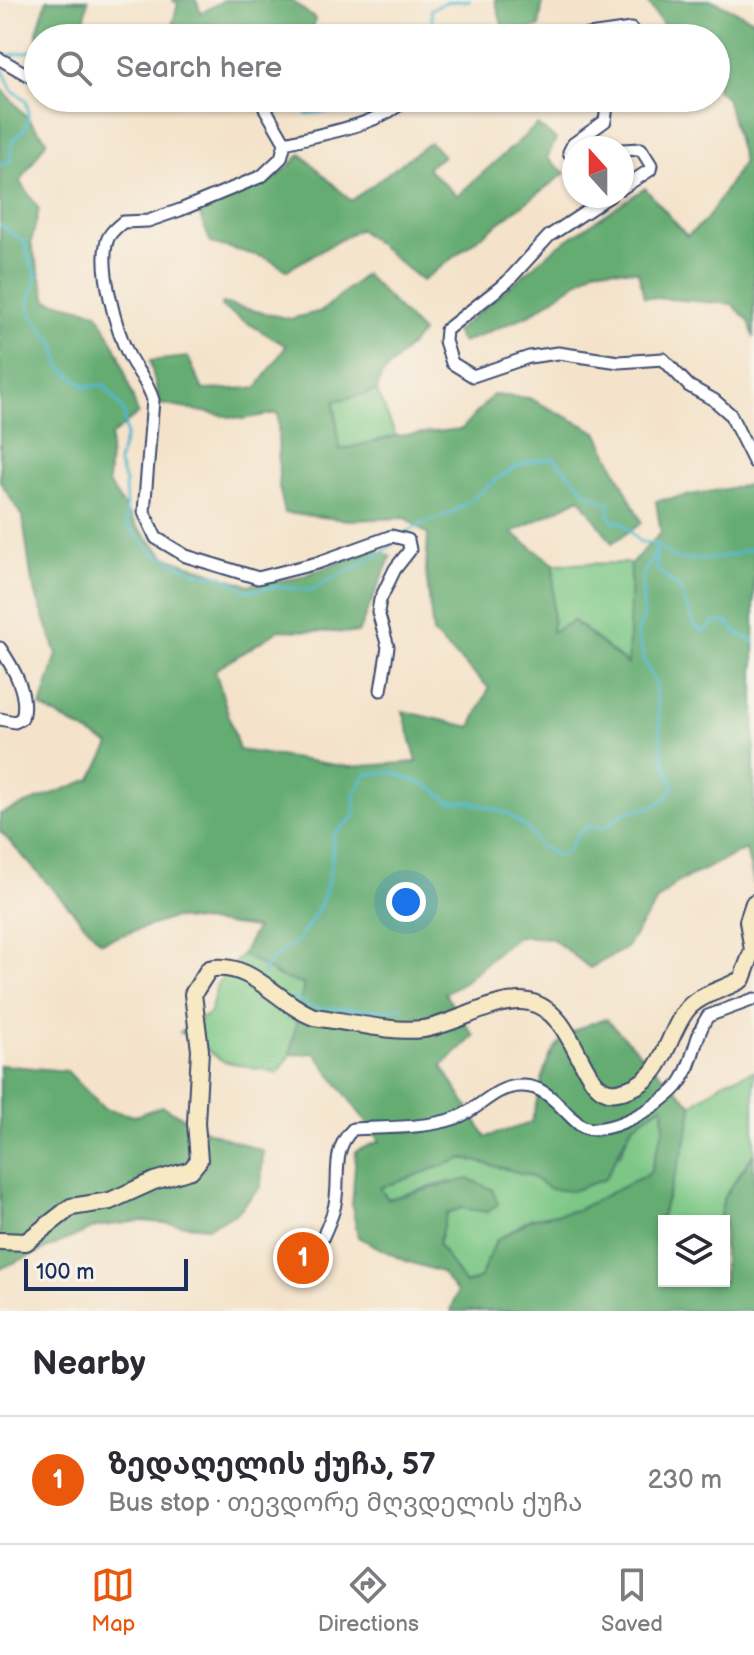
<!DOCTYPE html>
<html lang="en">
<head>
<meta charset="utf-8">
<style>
	body { margin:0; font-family:"Balsamiq Sans","Noto Sans Georgian",sans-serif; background:#f2f2f3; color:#2b2b33 }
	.controls { position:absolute; right:24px; bottom:24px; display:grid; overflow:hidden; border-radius:0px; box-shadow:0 2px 6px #0004 }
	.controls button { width:72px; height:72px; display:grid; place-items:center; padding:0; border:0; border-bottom:2px solid #e1e1e2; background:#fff; color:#2b2b33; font:40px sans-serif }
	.compass { position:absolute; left:562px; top:136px; width:72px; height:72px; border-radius:50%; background:#fff; box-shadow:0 2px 6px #0004; rotate:339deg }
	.scale { position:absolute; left:24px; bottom:20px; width:164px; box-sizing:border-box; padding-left:8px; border:4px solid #1b2f5e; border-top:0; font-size:22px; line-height:28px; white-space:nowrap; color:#1b2f5e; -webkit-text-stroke:6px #f7f3e8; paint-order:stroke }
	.you { position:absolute; left:406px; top:902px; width:28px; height:28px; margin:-20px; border:6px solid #fff; border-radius:50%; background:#1a73e8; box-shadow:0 0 0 12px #1a73e833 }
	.badge { display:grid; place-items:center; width:52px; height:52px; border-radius:50%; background:#ea580c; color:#fff; font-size:26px; font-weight:700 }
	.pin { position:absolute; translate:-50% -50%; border:4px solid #fff; box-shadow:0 2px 8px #0006 }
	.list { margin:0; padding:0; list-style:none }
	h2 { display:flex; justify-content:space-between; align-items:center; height:104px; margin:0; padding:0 32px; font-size:34px }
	h2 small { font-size:26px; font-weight:400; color:#7c7c81 }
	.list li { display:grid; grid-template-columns:52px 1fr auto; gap:24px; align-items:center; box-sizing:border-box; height:128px; padding:0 32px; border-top:2px solid #e1e1e2 }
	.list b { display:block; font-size:30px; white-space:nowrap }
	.list p { margin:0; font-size:26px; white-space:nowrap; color:#7c7c81 }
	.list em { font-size:26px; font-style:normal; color:#7c7c81 }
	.icon { flex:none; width:44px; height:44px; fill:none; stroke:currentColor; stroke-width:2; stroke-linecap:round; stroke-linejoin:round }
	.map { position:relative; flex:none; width:754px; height:1311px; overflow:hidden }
	.search { position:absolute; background:#fff; box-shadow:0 2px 6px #0004; left:24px; right:24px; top:24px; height:88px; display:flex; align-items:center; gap:20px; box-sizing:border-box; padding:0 28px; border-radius:44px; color:#7c7c81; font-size:30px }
	.sheet { height:232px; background:#fff }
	nav { display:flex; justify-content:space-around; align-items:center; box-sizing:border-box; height:112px; border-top:2px solid #e1e1e2; background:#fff; font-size:22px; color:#7c7c81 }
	nav a { display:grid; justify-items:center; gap:4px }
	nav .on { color:#ea580c }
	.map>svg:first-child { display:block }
	.green { fill:#7cc785; stroke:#4c7b72; stroke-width:2 }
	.forest { fill:#65ac72; stroke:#406e68; stroke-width:2; fill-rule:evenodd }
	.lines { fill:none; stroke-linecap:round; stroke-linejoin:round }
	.stream { stroke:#4fb7cd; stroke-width:3 }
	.street-casing { stroke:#3c4a6e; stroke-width:15 }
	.secondary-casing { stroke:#3c4a6e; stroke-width:20 }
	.street { stroke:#fff; stroke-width:11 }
	.secondary { stroke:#f7e9c3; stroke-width:16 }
</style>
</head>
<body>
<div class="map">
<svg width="754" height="1311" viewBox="0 0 754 1311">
	<rect width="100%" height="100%" fill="#f7f3e8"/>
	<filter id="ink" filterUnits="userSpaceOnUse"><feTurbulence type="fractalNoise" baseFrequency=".0125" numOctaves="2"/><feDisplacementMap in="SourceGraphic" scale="16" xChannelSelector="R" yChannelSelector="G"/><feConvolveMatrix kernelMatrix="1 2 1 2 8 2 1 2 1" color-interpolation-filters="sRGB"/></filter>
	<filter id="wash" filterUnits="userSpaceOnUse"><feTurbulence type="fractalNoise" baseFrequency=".006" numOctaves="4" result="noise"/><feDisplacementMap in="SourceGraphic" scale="32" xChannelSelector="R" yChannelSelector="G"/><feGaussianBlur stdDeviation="1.8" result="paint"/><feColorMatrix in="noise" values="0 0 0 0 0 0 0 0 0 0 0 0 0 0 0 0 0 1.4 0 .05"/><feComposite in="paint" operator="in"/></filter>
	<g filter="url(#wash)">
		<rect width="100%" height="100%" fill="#f4e3ca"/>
		<path class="green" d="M 377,391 L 396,436 L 340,450 L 334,401 Z
			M 631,563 L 629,665 L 574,621 L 552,633 L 554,564 Z
			M 242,954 L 280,977 L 304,984 L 290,1055 L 278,1073 L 223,1061 L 180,1032 L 210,1013 L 217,984 Z
			M 754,1071 L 754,1152 L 724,1197 L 719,1221 L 664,1221 L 664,1249 L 656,1235 C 667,1189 688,1151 692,1105 L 725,1081 Z
			M 663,1105 L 664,1127 L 650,1173 L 577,1210 L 530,1219 L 496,1241 L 480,1278 L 464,1284 L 438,1244 L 447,1213 L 461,1207 L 487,1212 L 451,1181 L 388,1199 L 379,1188 L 463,1158 L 529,1175 L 551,1189 L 620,1155 L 632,1126 Z"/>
		<path class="forest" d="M 47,0 L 88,0 L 82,35 L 86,38 L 38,38 L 38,55 L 37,31 Z
			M 172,0 L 196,0 L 201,13 L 224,0 L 291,0 L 315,19 L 311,38 L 169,38 L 178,3 Z
			M 495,0 L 543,0 L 539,27 L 505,35 Z
			M 646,0 L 712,0 L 754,20 L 754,338 L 749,321 L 732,304 L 644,297 L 638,271 L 597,268 L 531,314 L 462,343 L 455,332 L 558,246 L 645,188 L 687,236 L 706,220 L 743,162 L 726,97 L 716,89 L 716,38 L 672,38 Z
			M 0,87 L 47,140 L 20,182 L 39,209 L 31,243 L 47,300 L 97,312 L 119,354 L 138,414 L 111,436 L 108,483 L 137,527 L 166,557 L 248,585 L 298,578 L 374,549 L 391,556 L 358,633 L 280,630 L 215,670 L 239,750 L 349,767 L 417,762 L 403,711 L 471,727 L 489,688 L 433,634 L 426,571 L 428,535 L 406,518 L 349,520 L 285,513 L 279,487 L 278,413 L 242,419 L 160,404 L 150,361 L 188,357 L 203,390 L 257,388 L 286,346 L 221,307 L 222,303 L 290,319 L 322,311 L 365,274 L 422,333 L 381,376 L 377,391 L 334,401 L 340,450 L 396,436 L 462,429 L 493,395 L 529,398 L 597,432 L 642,523 L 612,543 L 580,498 L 512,533 L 554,564 L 552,632 L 573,621 L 628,665 L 631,563 L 661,533 L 656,501 L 754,484 L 754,884 L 746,849 L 676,883 L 657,901 L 626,948 L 590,968 L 551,938 L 517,936 L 465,981 L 445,993 L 474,1036 L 442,1066 L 486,1137 L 531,1123 C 548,1066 541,1035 606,1019 L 692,1105 C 688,1151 667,1189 656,1235 L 664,1249 L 664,1281 L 724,1281 L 724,1221 L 719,1221 L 724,1197 L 754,1155 L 754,1311 L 451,1311 L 457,1292 L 441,1272 L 403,1260 L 358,1237 L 352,1206 L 356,1151 L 380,1141 L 315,1053 L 290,1055 L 304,985 L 280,977 L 242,954 L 256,928 L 173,918 L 101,942 L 0,831 L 0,814 L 91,779 L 110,745 L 41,707 L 57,654 L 32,583 L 23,518 L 0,481 ZM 663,1106 L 664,1127 L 650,1173 L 577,1210 L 531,1219 L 496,1241 L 480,1278 L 465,1284 L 438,1244 L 447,1213 L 462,1208 L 487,1212 L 498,1204 L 492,1189 L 469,1179 L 388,1199 L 380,1188 L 464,1158 L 529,1175 L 550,1189 L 572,1191 L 605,1179 L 632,1126 Z
			M 537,125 L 556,139 L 547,158 L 565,173 L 422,281 L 359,229 L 287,270 L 266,258 L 211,243 L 198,211 L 276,179 L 301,154 L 351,201 L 430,142 L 443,156 L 427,168 L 457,196 Z
			M 0,1065 L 67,1071 L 104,1109 L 135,1116 L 162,1106 L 210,1132 L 263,1151 L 261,1186 L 237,1213 L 208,1227 L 141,1221 L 96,1227 L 0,1269 Z"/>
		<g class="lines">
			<path class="stream" d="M 434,38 L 431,9 L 446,2 L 470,0
				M 6,60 L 10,55 L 38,50
				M 278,113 L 300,103 L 306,114 L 342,110 L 378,98
				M 0,165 L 10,161 L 13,139 C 30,127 30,119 26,100 L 12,90 L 1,66
				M 0,225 L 25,242 L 29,260 L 37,275 L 29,303 L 32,315 L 54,342 L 61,366 L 85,387 L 104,385 L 124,411 L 126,436 L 118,462 L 125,482 L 127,526 L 154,553 L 198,573 L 223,576 L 248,591 L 276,587 L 311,590 L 383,552 L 398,540
				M 403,535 C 417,523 438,521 454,511 C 493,489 504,460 554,458 L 587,493 L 609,503 L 609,515 L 614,522 L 622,522 L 640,542 L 654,543 L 678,560 L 719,558 L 754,548
				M 656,555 L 656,569 L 679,588 L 695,626 L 703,632 L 717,621 L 728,623 L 734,631 L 754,642
				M 263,975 C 266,958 286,952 297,940 C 325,908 333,875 333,835 L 355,816 L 354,794 L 366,774 L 392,772 L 432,788 L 450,802 L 471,802 L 507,813 L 529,830 L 539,846 L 558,856 L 567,852 L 577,835 L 590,825 L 604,828 C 611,824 617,816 624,813 C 649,804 657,814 674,787 L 663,757 L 655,682 L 645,664 L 637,634 L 643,618 L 642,576 L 656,552 L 655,545
				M 293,998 L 313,1008 L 384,1010 L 402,1007"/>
		</g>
	</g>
	<g filter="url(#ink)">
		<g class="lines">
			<defs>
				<path id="street" d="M 568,38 L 631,29 L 637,38
					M 0,59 L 38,81
					M 64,98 L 86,98
					M 259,98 L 285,143 C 327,132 375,127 408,98
					M 285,143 L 281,158 L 262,176 L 180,210 L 148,221 L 123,222 C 117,227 109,233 107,241 C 99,268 116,330 129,356 C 137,372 148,382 153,400 L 144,512 L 156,538 L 186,556 L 258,578 L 317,563 L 392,536 L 408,540 L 410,550 L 395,569 L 380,600 L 378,612 L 388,647 L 381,690
					M 622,150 L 641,149 L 651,165 L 650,170 L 622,188
					M 574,161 L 569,152 L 573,144 L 605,121 L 608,98
					M 610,196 L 549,236 L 507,282 L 446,330 L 445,341 L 452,363 L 473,376 L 529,357 L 558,353 L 619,362 L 663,359 L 689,386 L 714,400 L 730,414 L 754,462
					M 0,648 C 13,667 29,694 22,718 L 15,722 L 0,719
					M 310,1265 C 318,1247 327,1230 333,1212 C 343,1183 328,1153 353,1129 C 386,1127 424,1129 456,1118 C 479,1110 494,1086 521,1086 C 548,1085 561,1110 580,1125 C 602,1141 667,1103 680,1083 C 694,1063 694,1036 708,1016 L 754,999"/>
				<path id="secondary" d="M 0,1241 L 26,1242 L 71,1207 L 110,1201 L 154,1181 L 191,1170 L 199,1160 L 196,1123 L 200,1050 L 193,994 L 209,969 C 251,960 277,1003 314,1017 C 345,1021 393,1033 423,1029 C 455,1025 499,995 529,1002 C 579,1013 580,1099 617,1092 C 664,1084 663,1043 685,1012 C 697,994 725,990 742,979 L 753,950 L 748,921 L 754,903"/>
			</defs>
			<use href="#street" class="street-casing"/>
			<use href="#secondary" class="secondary-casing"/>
			<use href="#street" class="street"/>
			<use href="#secondary" class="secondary"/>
		</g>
	</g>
</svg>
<div class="controls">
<button><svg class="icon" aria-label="layers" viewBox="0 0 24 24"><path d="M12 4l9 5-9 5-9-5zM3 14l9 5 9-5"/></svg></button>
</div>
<svg class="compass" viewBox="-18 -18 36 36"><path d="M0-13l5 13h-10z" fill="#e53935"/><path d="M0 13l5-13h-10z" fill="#7c7c81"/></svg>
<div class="scale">100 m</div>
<div class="you"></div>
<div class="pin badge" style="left:303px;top:1258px">1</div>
<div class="search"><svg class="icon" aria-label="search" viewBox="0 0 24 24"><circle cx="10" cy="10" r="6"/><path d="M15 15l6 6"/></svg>Search here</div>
</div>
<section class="sheet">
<h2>Nearby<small></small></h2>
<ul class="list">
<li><span class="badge">1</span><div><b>ზედაღელის ქუჩა, 57</b><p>Bus stop · თევდორე მღვდელის ქუჩა</p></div><em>230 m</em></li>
</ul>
</section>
<nav>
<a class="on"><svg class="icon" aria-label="map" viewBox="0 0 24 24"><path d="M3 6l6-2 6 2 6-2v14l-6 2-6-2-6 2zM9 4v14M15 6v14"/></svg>Map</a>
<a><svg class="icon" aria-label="directions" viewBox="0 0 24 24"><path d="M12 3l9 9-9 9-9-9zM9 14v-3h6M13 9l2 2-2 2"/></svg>Directions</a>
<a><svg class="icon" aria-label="saved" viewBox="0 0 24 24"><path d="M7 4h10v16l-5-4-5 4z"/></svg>Saved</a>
</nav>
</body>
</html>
